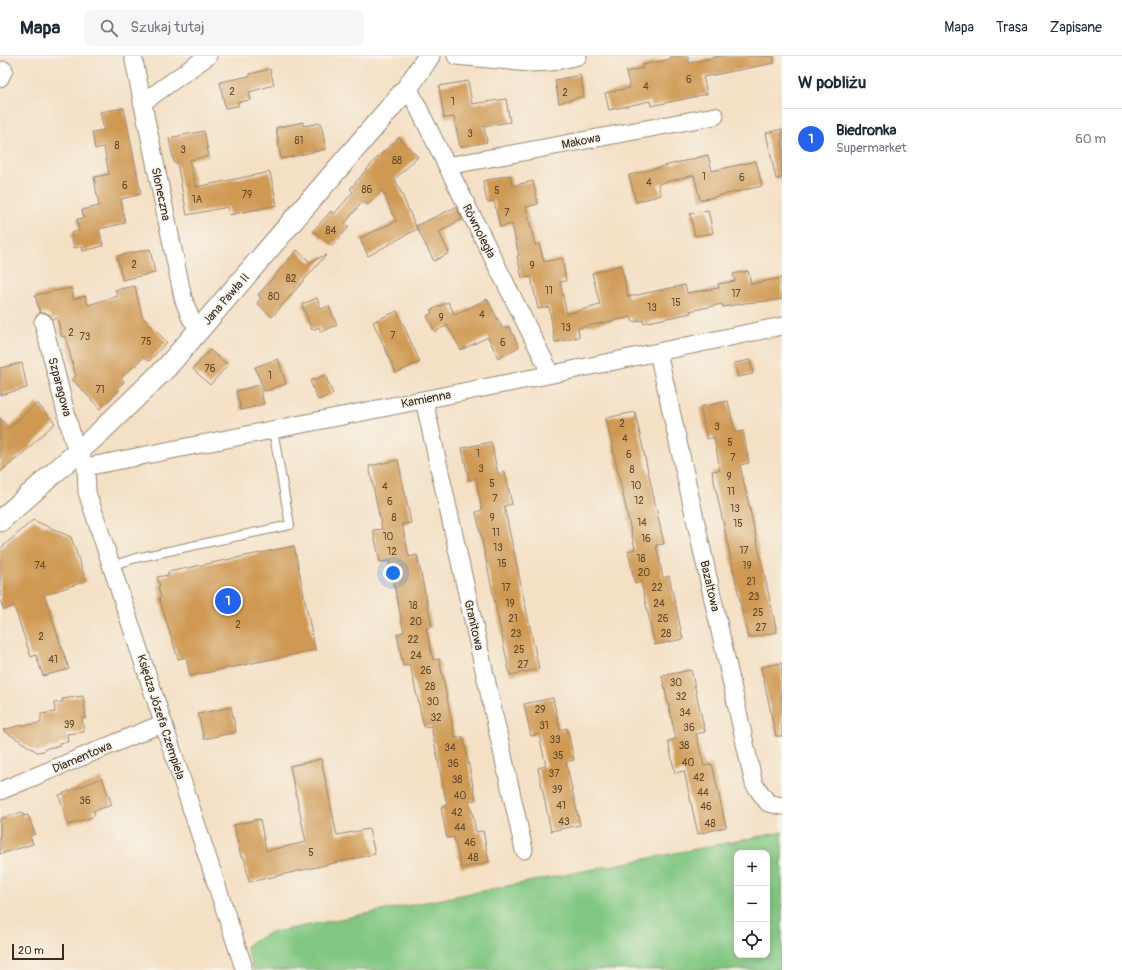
<!DOCTYPE html>
<html lang="pl">
<head>
<meta charset="utf-8">
<style>
	body { margin:0; font-family:Pangolin,sans-serif; background:#f6f6f7; color:#1f2937 }
	.controls { position:absolute; right:12px; bottom:12px; display:grid; overflow:hidden; border-radius:8px; box-shadow:0 2px 10px #0003 }
	.controls button { width:36px; height:36px; display:grid; place-items:center; padding:0; border:0; border-bottom:1px solid #e0e1e3; background:#fff; color:#1f2937; font:20px sans-serif }
	.scale { position:absolute; left:12px; bottom:10px; width:52px; box-sizing:border-box; padding-left:4px; border:2px solid #3b2a1e; border-top:0; font-size:11px; line-height:14px; white-space:nowrap; color:#3b2a1e; -webkit-text-stroke:3px #f7f3e8; paint-order:stroke }
	.you { position:absolute; left:393px; top:517px; width:14px; height:14px; margin:-10px; border:3px solid #fff; border-radius:50%; background:#1a73e8; box-shadow:0 0 0 6px #1a73e833 }
	.badge { display:grid; place-items:center; width:26px; height:26px; border-radius:50%; background:#2563eb; color:#fff; font-size:13px; font-weight:700 }
	.pin { position:absolute; translate:-50% -50%; border:2px solid #fff; box-shadow:0 1px 4px #0006 }
	.list { margin:0; padding:0; list-style:none }
	h2 { display:flex; justify-content:space-between; align-items:center; height:52px; margin:0; padding:0 16px; font-size:17px }
	h2 small { font-size:13px; font-weight:400; color:#747a83 }
	.list li { display:grid; grid-template-columns:26px 1fr auto; gap:12px; align-items:center; box-sizing:border-box; height:60px; padding:0 16px; border-top:1px solid #e0e1e3 }
	.list b { display:block; font-size:15px; white-space:nowrap }
	.list p { margin:0; font-size:13px; white-space:nowrap; color:#747a83 }
	.list em { font-size:13px; font-style:normal; color:#747a83 }
	.icon { flex:none; width:22px; height:22px; fill:none; stroke:currentColor; stroke-width:2; stroke-linecap:round; stroke-linejoin:round }
	.map { position:relative; flex:none; width:782px; height:914px; overflow:hidden }
	header { display:flex; align-items:center; gap:24px; box-sizing:border-box; height:56px; padding:0 20px; background:#fff; border-bottom:1px solid #e0e1e3 }
	header strong { font-size:19px }
	nav { display:flex; gap:22px; margin-inline-start:auto; font-size:14px }
	.search { width:280px; height:36px; background:#f6f6f7; display:flex; align-items:center; gap:10px; box-sizing:border-box; padding:0 14px; border-radius:8px; color:#747a83; font-size:15px }
	main { display:flex }
	aside { flex:1; background:#fff }
	.map>svg:first-child { display:block }
	.green { fill:#81c781; stroke:#5e7850; fill-rule:evenodd }
	.building { fill:#cf9953 }
	.lines { fill:none; stroke-linecap:round; stroke-linejoin:round }
	.service-casing { stroke:#988572; stroke-width:10 }
	.minor-casing { stroke:#988572; stroke-width:19 }
	.tertiary-casing { stroke:#988572; stroke-width:23 }
	.service { stroke:#fff; stroke-width:8 }
	.minor { stroke:#fff; stroke-width:17 }
	.tertiary { stroke:#fff; stroke-width:21 }
	.labels { text-anchor:middle; stroke-width:3; stroke-linejoin:round; paint-order:stroke }
	.number-label { font-size:10px; fill:#60462b }
	.street-label { font-size:12px; fill:#3b2a1e; stroke:#f7f3e8 }
</style>
</head>
<body>
<header>
<strong>Mapa</strong>
<div class="search"><svg class="icon" aria-label="search" viewBox="0 0 24 24"><circle cx="10" cy="10" r="6"/><path d="M15 15l6 6"/></svg>Szukaj tutaj</div>
<nav><a>Mapa</a><a>Trasa</a><a>Zapisane</a></nav>
</header>
<main>
<div class="map">
<svg width="782" height="914" viewBox="0 0 782 914">
	<rect width="100%" height="100%" fill="#f7f3e8"/>
	<filter id="ink" filterUnits="userSpaceOnUse"><feTurbulence type="fractalNoise" baseFrequency=".025" numOctaves="2"/><feDisplacementMap in="SourceGraphic" scale="8" xChannelSelector="R" yChannelSelector="G"/><feConvolveMatrix kernelMatrix="1 2 1 2 8 2 1 2 1" color-interpolation-filters="sRGB"/></filter>
	<filter id="wash" filterUnits="userSpaceOnUse"><feTurbulence type="fractalNoise" baseFrequency=".012" numOctaves="4" result="noise"/><feDisplacementMap in="SourceGraphic" scale="16" xChannelSelector="R" yChannelSelector="G"/><feGaussianBlur stdDeviation="0.9" result="paint"/><feColorMatrix in="noise" values="0 0 0 0 0 0 0 0 0 0 0 0 0 0 0 0 0 1.4 0 .05"/><feComposite in="paint" operator="in"/></filter>
	<g filter="url(#wash)">
		<rect width="100%" height="100%" fill="#f4e0c5"/>
		<path class="green" d="M 782,776 L 782,914 L 253,914 L 246,890 L 269,877 ZM 737,797 L 767,797 L 767,899 L 737,899 Z"/>
		<g id="blocks">
			<path class="building" d="M 670,0 L 688,0 L 689,7 L 720,0 L 774,0 L 774,7 L 703,21 L 707,38 L 651,50 L 650,45 L 609,54 L 605,37 L 630,32 L 626,16 L 643,12 L 642,9 L 671,3 Z
				M 270,13 L 274,29 L 249,36 L 251,44 L 238,46 L 238,50 L 225,52 L 220,26 L 250,20 L 250,18 Z
				M 580,19 L 584,40 L 559,47 L 555,24 Z
				M 468,25 L 472,48 L 506,43 L 510,66 L 484,70 L 487,86 L 460,91 L 454,61 L 444,62 L 439,30 Z
				M 124,52 L 141,138 L 121,143 L 125,167 L 99,173 L 103,190 L 83,195 L 82,190 L 74,192 L 71,177 L 79,175 L 77,163 L 84,162 L 82,154 L 99,150 L 94,121 L 109,118 L 104,91 L 95,93 L 92,76 L 104,74 L 100,56 Z
				M 303,66 L 303,70 L 321,67 L 326,93 L 281,103 L 276,72 Z
				M 782,73 L 782,122 L 776,123 L 766,77 Z
				M 204,75 L 209,100 L 189,104 L 196,131 L 270,116 L 277,149 L 229,159 L 228,151 L 187,159 L 177,107 L 174,107 L 169,82 Z
				M 399,81 L 418,101 L 395,123 L 417,173 L 368,200 L 360,182 L 396,165 L 382,134 L 368,149 L 363,145 L 345,167 L 349,171 L 332,190 L 313,175 L 331,155 L 334,158 L 353,136 L 350,133 L 375,104 Z
				M 708,99 L 712,115 L 756,105 L 762,130 L 700,144 L 694,119 L 658,128 L 661,139 L 636,146 L 629,119 Z
				M 510,119 L 512,130 L 533,125 L 538,148 L 526,151 L 535,189 L 539,188 L 544,206 L 562,202 L 566,225 L 560,226 L 567,258 L 600,249 L 592,217 L 621,209 L 628,241 L 685,229 L 687,237 L 719,232 L 718,228 L 735,225 L 733,218 L 748,215 L 751,228 L 782,222 L 782,243 L 770,245 L 745,247 L 723,251 L 722,248 L 690,255 L 691,257 L 643,267 L 643,264 L 633,266 L 631,261 L 578,272 L 579,281 L 555,286 L 549,251 L 538,253 L 531,221 L 522,222 L 517,200 L 519,200 L 512,168 L 500,171 L 494,145 L 487,146 L 483,125 Z
				M 456,151 L 462,163 L 439,176 L 449,197 L 434,205 L 416,170 Z
				M 708,154 L 713,177 L 695,180 L 690,158 Z
				M 150,193 L 155,217 L 122,224 L 117,200 Z
				M 297,194 L 310,206 L 326,199 L 272,261 L 257,247 L 261,242 L 258,239 Z
				M 135,230 L 142,261 L 167,286 L 149,305 L 144,301 L 121,322 L 124,326 L 118,331 L 119,334 L 100,353 L 72,323 L 76,320 L 65,280 L 62,281 L 57,262 L 52,263 L 50,259 L 46,257 L 40,257 L 35,239 L 71,232 L 73,243 L 85,240 L 88,249 L 118,240 L 115,234 Z
				M 317,242 L 321,253 L 329,250 L 337,269 L 321,276 L 319,271 L 312,274 L 302,248 Z
				M 487,243 L 503,273 L 509,270 L 519,291 L 498,302 L 488,281 L 461,294 L 447,269 L 435,276 L 427,260 L 432,257 L 431,254 L 448,246 L 455,259 Z
				M 397,255 L 420,306 L 396,317 L 373,266 Z
				M 210,294 L 228,309 L 210,329 L 193,313 Z
				M 278,303 L 286,328 L 264,335 L 255,311 Z
				M 750,304 L 753,318 L 738,321 L 735,307 Z
				M 22,307 L 27,332 L 0,339 L 0,312 Z
				M 325,319 L 333,338 L 318,344 L 310,325 Z
				M 259,329 L 264,348 L 241,354 L 236,335 Z
				M 728,345 L 735,377 L 743,375 L 749,407 L 740,409 L 777,576 L 748,582 L 712,415 L 720,414 L 714,381 L 707,383 L 700,351 Z
				M 37,347 L 55,367 L 20,400 L 0,416 L 0,362 L 9,372 Z
				M 635,356 L 664,488 L 656,489 L 663,522 L 669,520 L 683,583 L 655,589 L 641,526 L 635,528 L 628,495 L 635,493 L 606,362 Z
				M 491,386 L 498,418 L 505,416 L 512,448 L 504,450 L 539,613 L 510,619 L 476,456 L 482,454 L 476,422 L 469,424 L 462,392 Z
				M 398,404 L 411,467 L 402,468 L 409,501 L 417,499 L 432,571 L 426,572 L 433,604 L 439,603 L 455,682 L 463,681 L 476,744 L 469,745 L 473,760 L 476,776 L 483,775 L 489,806 L 461,812 L 454,781 L 447,782 L 441,751 L 447,749 L 431,670 L 424,671 L 410,609 L 403,610 L 397,578 L 404,576 L 389,505 L 380,506 L 373,474 L 382,473 L 369,410 Z
				M 33,464 L 71,481 L 86,525 L 44,539 L 69,613 L 43,620 L 36,599 L 31,601 L 14,550 L 4,554 L 0,544 L 0,493 Z
				M 294,490 L 315,594 L 190,620 L 186,601 L 178,603 L 159,542 L 161,541 L 158,531 L 160,530 L 157,521 L 169,519 L 168,516 Z
				M 782,607 L 782,680 L 776,680 L 761,611 Z
				M 691,614 L 705,676 L 696,678 L 704,710 L 712,708 L 726,771 L 698,778 L 684,715 L 675,717 L 668,685 L 676,683 L 662,620 Z
				M 83,640 L 86,662 L 82,662 L 84,676 L 67,678 L 68,686 L 59,687 L 59,690 L 47,692 L 44,695 L 37,696 L 3,674 L 18,670 L 41,667 L 41,658 L 55,656 L 54,647 L 63,646 L 62,643 Z
				M 553,642 L 560,674 L 567,672 L 574,704 L 566,706 L 580,769 L 551,775 L 538,712 L 546,710 L 539,678 L 531,680 L 524,648 Z
				M 231,651 L 236,676 L 204,683 L 198,658 Z
				M 321,703 L 337,779 L 369,773 L 375,798 L 249,826 L 244,801 L 241,801 L 234,769 L 260,763 L 266,795 L 306,786 L 290,710 Z
				M 102,722 L 112,749 L 93,755 L 95,760 L 68,769 L 59,739 Z
				M 22,756 L 23,760 L 28,759 L 35,778 L 30,780 L 33,788 L 0,798 L 0,763 Z"/>
		</g>
	</g>
	<g filter="url(#ink)">
		<use href="#blocks" fill-opacity="0" stroke="#988572" stroke-width="1"/>
		<g class="lines">
			<defs>
				<path id="service" d="M 111,510 L 136,502 L 290,469 L 273,374"/>
				<path id="minor" d="M 133,0 L 183,242 L 191,263 L 201,271
					M 456,0 L 530,7 L 552,6 L 578,0
					M 0,22 L 4,14
					M 408,31 L 447,110 L 546,308 L 548,319
					M 142,47 L 208,0
					M 447,110 L 715,60
					M 43,266 L 73,384 L 86,411 L 548,319 L 782,270
					M 658,296 L 754,728 L 768,747 L 782,750
					M 424,344 L 524,794
					M 86,411 L 87,436 L 243,909
					M 0,735 L 149,673 L 164,668"/>
				<path id="tertiary" d="M 0,465 L 99,377 L 167,311 L 408,31 L 429,0"/>
			</defs>
			<use href="#service" class="service-casing"/>
			<use href="#minor" class="minor-casing"/>
			<use href="#tertiary" class="tertiary-casing"/>
			<use href="#service" class="service"/>
			<use href="#minor" class="minor"/>
			<use href="#tertiary" class="tertiary"/>
		</g>
	</g>
	<g class="labels">
		<g class="number-label">
			<text x="689" y="27">6</text>
			<text x="646" y="34">4</text>
			<text x="232" y="39">2</text>
			<text x="565" y="40">2</text>
			<text x="453" y="49">1</text>
			<text x="470" y="81">3</text>
			<text x="299" y="88">81</text>
			<text x="117" y="93">8</text>
			<text x="183" y="97">3</text>
			<text x="397" y="108">88</text>
			<text x="704" y="124">1</text>
			<text x="742" y="125">6</text>
			<text x="649" y="130">4</text>
			<text x="125" y="133">6</text>
			<text x="367" y="137">86</text>
			<text x="497" y="138">5</text>
			<text x="247" y="142">79</text>
			<text x="197" y="147">1A</text>
			<text x="507" y="160">7</text>
			<text x="331" y="178">84</text>
			<text x="134" y="212">2</text>
			<text x="532" y="213">9</text>
			<text x="291" y="226">82</text>
			<text x="549" y="238">11</text>
			<text x="736" y="241">17</text>
			<text x="274" y="244">80</text>
			<text x="676" y="250">15</text>
			<text x="652" y="255">13</text>
			<text x="482" y="262">4</text>
			<text x="441" y="265">9</text>
			<text x="566" y="275">13</text>
			<text x="71" y="280">2</text>
			<text x="393" y="283">7</text>
			<text x="85" y="284">73</text>
			<text x="146" y="289">75</text>
			<text x="503" y="290">6</text>
			<text x="210" y="316">76</text>
			<text x="270" y="323">1</text>
			<text x="100" y="337">71</text>
			<text x="622" y="371">2</text>
			<text x="717" y="374">3</text>
			<text x="625" y="386">4</text>
			<text x="730" y="390">5</text>
			<text x="478" y="401">1</text>
			<text x="629" y="402">6</text>
			<text x="733" y="405">7</text>
			<text x="481" y="416">3</text>
			<text x="632" y="417">8</text>
			<text x="729" y="424">9</text>
			<text x="492" y="431">5</text>
			<text x="636" y="433">10</text>
			<text x="385" y="434">4</text>
			<text x="731" y="439">11</text>
			<text x="495" y="446">7</text>
			<text x="639" y="448">12</text>
			<text x="390" y="449">6</text>
			<text x="735" y="456">13</text>
			<text x="394" y="465">8</text>
			<text x="492" y="465">9</text>
			<text x="642" y="470">14</text>
			<text x="738" y="471">15</text>
			<text x="496" y="480">11</text>
			<text x="388" y="484">10</text>
			<text x="646" y="486">16</text>
			<text x="498" y="495">13</text>
			<text x="744" y="498">17</text>
			<text x="392" y="499">12</text>
			<text x="641" y="506">18</text>
			<text x="502" y="511">15</text>
			<text x="40" y="513">74</text>
			<text x="747" y="513">19</text>
			<text x="644" y="520">20</text>
			<text x="751" y="529">21</text>
			<text x="506" y="535">17</text>
			<text x="657" y="535">22</text>
			<text x="754" y="544">23</text>
			<text x="510" y="551">19</text>
			<text x="659" y="551">24</text>
			<text x="413" y="553">18</text>
			<text x="758" y="560">25</text>
			<text x="513" y="566">21</text>
			<text x="663" y="566">26</text>
			<text x="416" y="569">20</text>
			<text x="238" y="572">2</text>
			<text x="761" y="575">27</text>
			<text x="516" y="581">23</text>
			<text x="666" y="581">28</text>
			<text x="41" y="584">2</text>
			<text x="413" y="587">22</text>
			<text x="519" y="597">25</text>
			<text x="416" y="603">24</text>
			<text x="53" y="607">41</text>
			<text x="523" y="612">27</text>
			<text x="426" y="618">26</text>
			<text x="676" y="630">30</text>
			<text x="430" y="634">28</text>
			<text x="681" y="644">32</text>
			<text x="433" y="649">30</text>
			<text x="540" y="657">29</text>
			<text x="685" y="660">34</text>
			<text x="436" y="665">32</text>
			<text x="69" y="672">39</text>
			<text x="544" y="673">31</text>
			<text x="689" y="675">36</text>
			<text x="555" y="687">33</text>
			<text x="684" y="693">38</text>
			<text x="450" y="695">34</text>
			<text x="558" y="703">35</text>
			<text x="688" y="710">40</text>
			<text x="453" y="711">36</text>
			<text x="554" y="721">37</text>
			<text x="699" y="725">42</text>
			<text x="457" y="727">38</text>
			<text x="557" y="737">39</text>
			<text x="703" y="740">44</text>
			<text x="460" y="743">40</text>
			<text x="85" y="748">36</text>
			<text x="561" y="753">41</text>
			<text x="706" y="754">46</text>
			<text x="457" y="760">42</text>
			<text x="564" y="769">43</text>
			<text x="710" y="771">48</text>
			<text x="460" y="775">44</text>
			<text x="470" y="790">46</text>
			<text x="311" y="800">5</text>
			<text x="473" y="805">48</text>
		</g>
		<g class="street-label">
			<text transform="translate(581 85) rotate(-11)" y="4">Makowa</text>
			<text transform="translate(161 138) rotate(78)" y="4">Słoneczna</text>
			<text transform="translate(479 175) rotate(63)" y="4">Równoległa</text>
			<text transform="translate(226 243) rotate(-49)" y="4">Jana Pawła II</text>
			<text transform="translate(60 331) rotate(75)" y="4">Szparagowa</text>
			<text transform="translate(426 343) rotate(-11)" y="4">Kamienna</text>
			<text transform="translate(710 530) rotate(77)" y="4">Bazaltowa</text>
			<text transform="translate(474 569) rotate(77)" y="4">Granitowa</text>
			<text transform="translate(161 661) rotate(72)" y="4">Księdza Józefa Czempiela</text>
			<text transform="translate(82 701) rotate(-23)" y="4">Diamentowa</text>
		</g>
	</g>
</svg>
<div class="controls">
<button>+</button>
<button>−</button>
<button><svg class="icon" aria-label="locate" viewBox="0 0 24 24"><circle cx="12" cy="12" r="6"/><path d="M12 2v4M12 18v4M2 12h4M18 12h4"/></svg></button>
</div>
<div class="scale">20 m</div>
<div class="you"></div>
<div class="pin badge" style="left:228px;top:545px">1</div>
</div>
<aside>
<h2>W pobliżu<small></small></h2>
<ul class="list">
<li><span class="badge">1</span><div><b>Biedronka</b><p>Supermarket</p></div><em>60 m</em></li>
</ul>
</aside>
</main>
</body>
</html>
